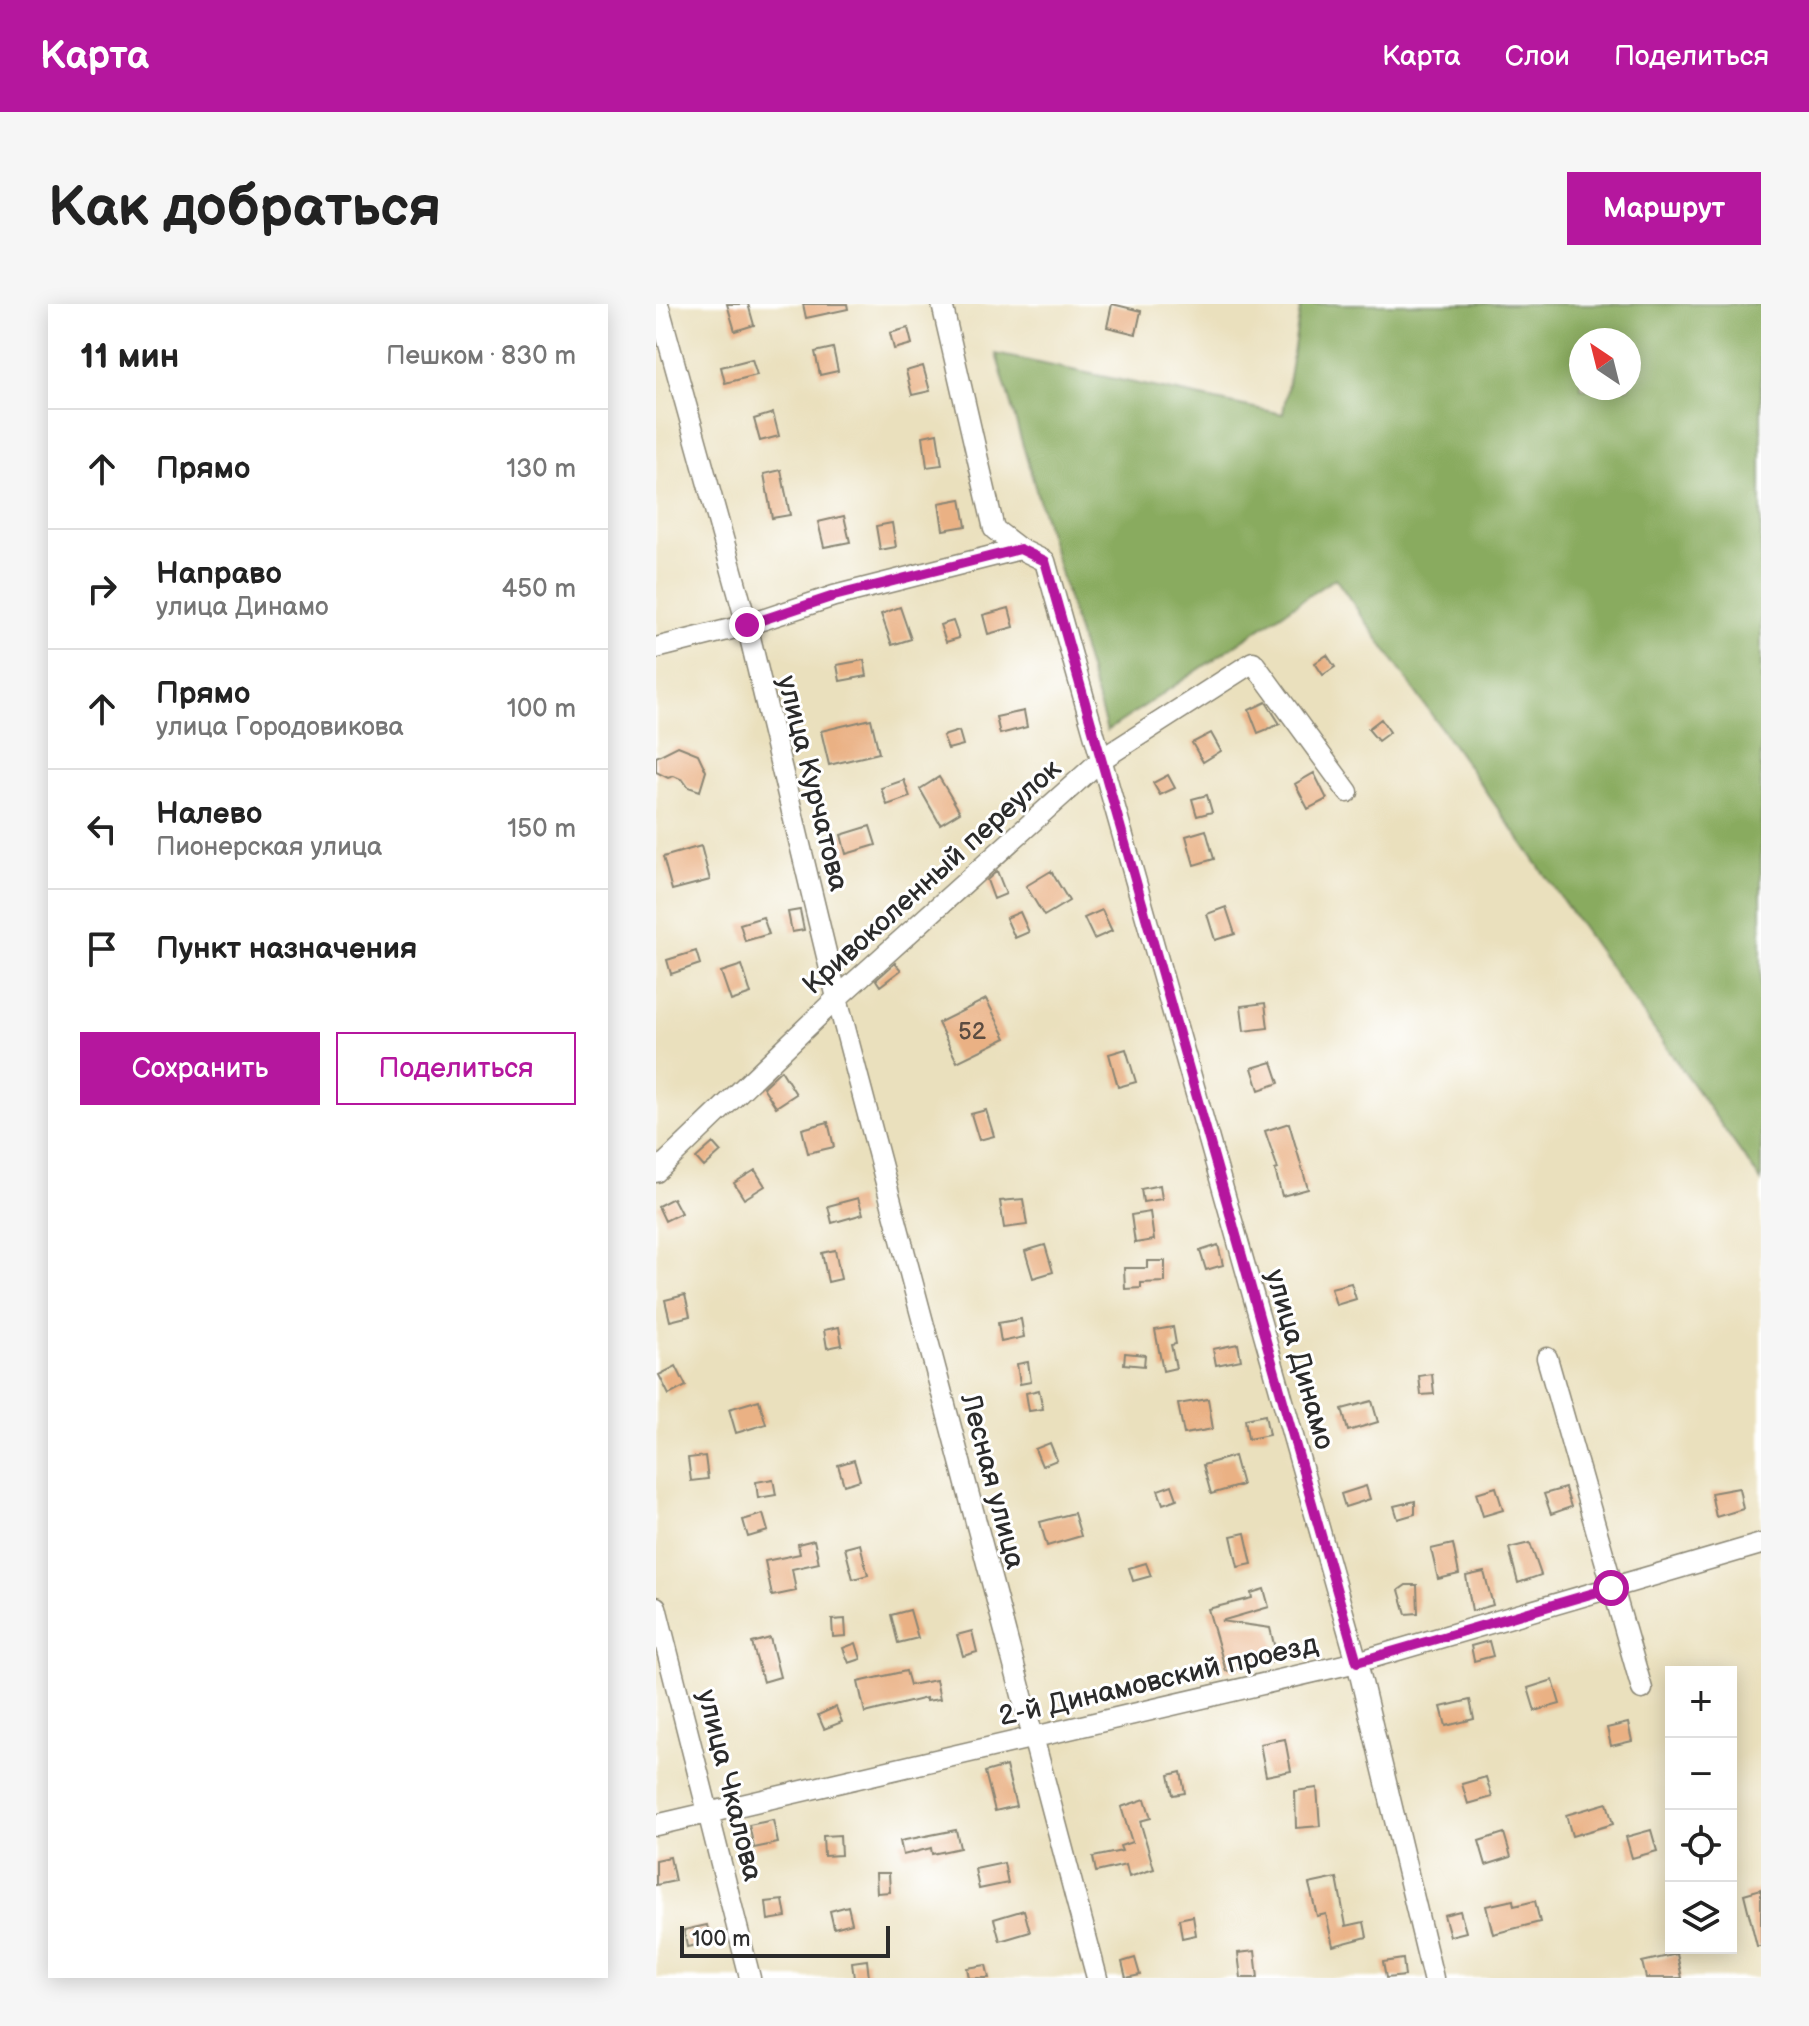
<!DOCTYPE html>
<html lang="ru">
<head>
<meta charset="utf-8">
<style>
	body { margin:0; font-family:"Balsamiq Sans",sans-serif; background:#f6f6f6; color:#222 }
	.controls { position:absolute; right:24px; bottom:24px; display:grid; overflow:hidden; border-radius:0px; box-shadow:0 4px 20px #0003 }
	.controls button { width:72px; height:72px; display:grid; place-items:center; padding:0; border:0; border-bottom:2px solid #e0e0e0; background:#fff; color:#222; font:40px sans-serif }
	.compass { position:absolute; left:913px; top:24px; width:72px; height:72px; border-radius:50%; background:#fff; box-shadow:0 4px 20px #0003; rotate:325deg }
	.scale { position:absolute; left:24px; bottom:20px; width:210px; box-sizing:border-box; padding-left:8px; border:4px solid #2b2b2b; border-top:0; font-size:22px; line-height:28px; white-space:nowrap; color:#2b2b2b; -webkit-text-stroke:6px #fff; paint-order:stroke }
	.stop { position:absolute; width:24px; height:24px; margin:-18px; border:6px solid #b5179e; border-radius:50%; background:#fff }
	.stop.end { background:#b5179e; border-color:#fff; box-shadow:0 2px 8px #0008 }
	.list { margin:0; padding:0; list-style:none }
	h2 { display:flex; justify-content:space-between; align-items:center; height:104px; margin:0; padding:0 32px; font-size:34px }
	h2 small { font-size:26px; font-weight:400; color:#767676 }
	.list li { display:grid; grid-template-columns:52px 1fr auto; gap:24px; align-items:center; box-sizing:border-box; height:120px; padding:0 32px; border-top:2px solid #e0e0e0 }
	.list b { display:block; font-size:30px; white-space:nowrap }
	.list p { margin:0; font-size:26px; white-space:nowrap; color:#767676 }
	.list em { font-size:26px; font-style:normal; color:#767676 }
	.actions { display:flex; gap:16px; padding:24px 32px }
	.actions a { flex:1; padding:18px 0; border:2px solid #b5179e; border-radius:0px; text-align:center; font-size:28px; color:#b5179e }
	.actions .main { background:#b5179e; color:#fff }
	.icon { flex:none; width:44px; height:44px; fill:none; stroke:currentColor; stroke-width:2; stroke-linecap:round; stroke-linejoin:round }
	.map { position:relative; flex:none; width:1105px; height:1674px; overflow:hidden; border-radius:0px }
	header { display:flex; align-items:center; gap:48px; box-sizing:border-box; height:112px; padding:0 40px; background:#b5179e; color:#fff }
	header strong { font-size:38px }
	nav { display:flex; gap:44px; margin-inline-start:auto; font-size:28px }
	.intro { display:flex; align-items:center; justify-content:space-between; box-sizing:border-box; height:192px; padding:0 48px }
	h1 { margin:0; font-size:56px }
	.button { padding:20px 36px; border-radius:0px; background:#b5179e; color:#fff; font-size:28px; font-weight:700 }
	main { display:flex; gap:48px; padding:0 48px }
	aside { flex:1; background:#fff; border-radius:0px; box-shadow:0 4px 20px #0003 }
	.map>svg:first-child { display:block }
	.forest { fill:#89ab5f; stroke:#5a6b45; stroke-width:2; fill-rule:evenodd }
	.building { fill:#eab184 }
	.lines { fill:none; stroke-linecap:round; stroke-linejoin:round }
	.minor-casing { stroke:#8a8674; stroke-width:23 }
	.minor { stroke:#fff; stroke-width:20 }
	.route { stroke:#b5179e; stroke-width:10 }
	.labels { text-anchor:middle; stroke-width:6; stroke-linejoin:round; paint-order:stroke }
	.number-label { font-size:24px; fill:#5b4c41 }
	.street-label { font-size:28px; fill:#2b2b2b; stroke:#fff }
</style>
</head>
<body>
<header>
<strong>Карта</strong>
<nav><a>Карта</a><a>Слои</a><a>Поделиться</a></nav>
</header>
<div class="intro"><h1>Как добраться</h1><a class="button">Маршрут</a></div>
<main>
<aside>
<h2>11 мин<small>Пешком · 830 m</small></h2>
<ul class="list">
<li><svg class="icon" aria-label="ahead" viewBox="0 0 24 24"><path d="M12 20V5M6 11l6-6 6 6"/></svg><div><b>Прямо</b></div><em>130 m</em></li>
<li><svg class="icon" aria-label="right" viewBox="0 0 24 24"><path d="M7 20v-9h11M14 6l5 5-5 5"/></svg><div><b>Направо</b><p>улица Динамо</p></div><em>450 m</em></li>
<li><svg class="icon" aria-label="ahead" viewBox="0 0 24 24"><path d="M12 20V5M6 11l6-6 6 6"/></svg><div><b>Прямо</b><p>улица Городовикова</p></div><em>100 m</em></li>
<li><svg class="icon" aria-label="left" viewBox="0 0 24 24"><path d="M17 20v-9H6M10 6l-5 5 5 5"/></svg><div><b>Налево</b><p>Пионерская улица</p></div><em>150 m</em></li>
<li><svg class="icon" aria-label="arrive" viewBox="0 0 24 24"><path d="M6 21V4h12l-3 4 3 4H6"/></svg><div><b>Пункт назначения</b></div></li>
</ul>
<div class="actions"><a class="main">Сохранить</a><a>Поделиться</a></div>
</aside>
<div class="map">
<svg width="1105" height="1674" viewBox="0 0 1105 1674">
	<rect width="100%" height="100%" fill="#fff"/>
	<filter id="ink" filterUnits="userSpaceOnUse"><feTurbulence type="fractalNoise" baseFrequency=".0125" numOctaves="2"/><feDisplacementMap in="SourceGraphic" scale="16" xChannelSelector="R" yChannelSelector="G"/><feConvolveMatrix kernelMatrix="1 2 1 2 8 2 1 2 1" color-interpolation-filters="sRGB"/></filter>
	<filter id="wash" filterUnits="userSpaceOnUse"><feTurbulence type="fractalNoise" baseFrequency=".006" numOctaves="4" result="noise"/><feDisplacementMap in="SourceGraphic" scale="32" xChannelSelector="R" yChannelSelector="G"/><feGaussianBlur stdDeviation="1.8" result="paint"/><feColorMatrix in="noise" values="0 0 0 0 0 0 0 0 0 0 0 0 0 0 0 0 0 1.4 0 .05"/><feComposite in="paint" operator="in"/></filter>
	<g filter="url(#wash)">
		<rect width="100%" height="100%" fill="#eae0bd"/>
		<path class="forest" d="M 645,0 L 1105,0 L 1105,877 L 679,274 L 451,427 L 340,50 L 627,110 ZM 925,36 L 973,36 L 973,84 L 925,84 Z"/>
		<g id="blocks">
			<path class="building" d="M 71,0 L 92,0 L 98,21 L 79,27 Z
				M 147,0 L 191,0 L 192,5 L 150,14 Z
				M 456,0 L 485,7 L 480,30 L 451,23 Z
				M 252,24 L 256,40 L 238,45 L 234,29 Z
				M 177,44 L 182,67 L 164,71 L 159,48 Z
				M 96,55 L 101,71 L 69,79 L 65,63 Z
				M 267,62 L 274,87 L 256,91 L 250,67 Z
				M 117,109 L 123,132 L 104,137 L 98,115 Z
				M 281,129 L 286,161 L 271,163 L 267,132 Z
				M 125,166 L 134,211 L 116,214 L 108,170 Z
				M 305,195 L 310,222 L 287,226 L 283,199 Z
				M 188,212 L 194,238 L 168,243 L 162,218 Z
				M 236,219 L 240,243 L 224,246 L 220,222 Z
				M 244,303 L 255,335 L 236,341 L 225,310 Z
				M 353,304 L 358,323 L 332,330 L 327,311 Z
				M 297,317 L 303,334 L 290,338 L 284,321 Z
				M 671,351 L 679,363 L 667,371 L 659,359 Z
				M 208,356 L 211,372 L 184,377 L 181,361 Z
				M 610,398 L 624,420 L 602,429 L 593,406 Z
				M 368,407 L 371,423 L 344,430 L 340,413 Z
				M 215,415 L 223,449 L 173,461 L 165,427 Z
				M 725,415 L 734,428 L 722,437 L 712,425 Z
				M 303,427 L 307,441 L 292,445 L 287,432 Z
				M 555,429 L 565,447 L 547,458 L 536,439 Z
				M 22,442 L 42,450 L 50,467 L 44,487 L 32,483 L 27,476 L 18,472 L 12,474 L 0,468 L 0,453 Z
				M 658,469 L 671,495 L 652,505 L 639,480 Z
				M 512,471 L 519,484 L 504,491 L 497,479 Z
				M 283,473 L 304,508 L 284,520 L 264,485 Z
				M 248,476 L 254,493 L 231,501 L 225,484 Z
				M 551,491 L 556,508 L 541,512 L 536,495 Z
				M 214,522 L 220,541 L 190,550 L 185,531 Z
				M 550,526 L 558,555 L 538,561 L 530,532 Z
				M 45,542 L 54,576 L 16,586 L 7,553 Z
				M 341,567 L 350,590 L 338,595 L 331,576 Z
				M 395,567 L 413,597 L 388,612 L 370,582 Z
				M 570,603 L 579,630 L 559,636 L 551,610 Z
				M 144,606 L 148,626 L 136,628 L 132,608 Z
				M 446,606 L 456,627 L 438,635 L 428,614 Z
				M 364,608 L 373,628 L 359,634 L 350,614 Z
				M 107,613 L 113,630 L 89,637 L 84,620 Z
				M 40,647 L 44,660 L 15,670 L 11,656 Z
				M 239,659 L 245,666 L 224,682 L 220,676 Z
				M 86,661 L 95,690 L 75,697 L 65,668 Z
				M 330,695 L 350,734 L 301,758 L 282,719 Z
				M 609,699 L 612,724 L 588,727 L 585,702 Z
				M 470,745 L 480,778 L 462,783 L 453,750 Z
				M 616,758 L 623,779 L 603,786 L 596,764 Z
				M 125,766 L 140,790 L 120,803 L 107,783 Z
				M 330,806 L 338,832 L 323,836 L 315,810 Z
				M 172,818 L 178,843 L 152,849 L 146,825 Z
				M 633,819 L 652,885 L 626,892 L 619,866 L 622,865 L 609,827 Z
				M 57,839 L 65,848 L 48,863 L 40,854 Z
				M 99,866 L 109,882 L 88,895 L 78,879 Z
				M 504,881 L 506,895 L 487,898 L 485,885 Z
				M 17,894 L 25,909 L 9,917 L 2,902 Z
				M 202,894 L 207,910 L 176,919 L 172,902 Z
				M 367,895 L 371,921 L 348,924 L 344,897 Z
				M 494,908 L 498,936 L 479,939 L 475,911 Z
				M 389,941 L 397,968 L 377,974 L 369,947 Z
				M 562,941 L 567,961 L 550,966 L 544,947 Z
				M 179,946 L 185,975 L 172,978 L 166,949 Z
				M 491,957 L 509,957 L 509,978 L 485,979 L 485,984 L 469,985 L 468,964 L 491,964 Z
				M 695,979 L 700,995 L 680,1001 L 675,984 Z
				M 29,991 L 34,1012 L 14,1017 L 9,996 Z
				M 365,1015 L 368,1033 L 345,1038 L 342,1019 Z
				M 183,1023 L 186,1041 L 171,1044 L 168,1026 Z
				M 517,1023 L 520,1040 L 515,1041 L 520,1064 L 507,1067 L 499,1026 Z
				M 582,1040 L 585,1056 L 560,1061 L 557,1045 Z
				M 469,1049 L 489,1051 L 488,1062 L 468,1060 Z
				M 372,1058 L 375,1078 L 364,1080 L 361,1060 Z
				M 20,1062 L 30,1082 L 13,1091 L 3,1071 Z
				M 776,1070 L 778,1090 L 765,1091 L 763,1072 Z
				M 383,1086 L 387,1105 L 373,1107 L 370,1089 Z
				M 552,1095 L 557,1125 L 528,1130 L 522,1100 Z
				M 103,1096 L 110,1120 L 80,1129 L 73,1105 Z
				M 716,1097 L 722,1118 L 692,1127 L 686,1105 Z
				M 609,1111 L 613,1131 L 592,1135 L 589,1115 Z
				M 394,1139 L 401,1156 L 386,1162 L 379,1145 Z
				M 49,1152 L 52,1175 L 35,1177 L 32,1154 Z
				M 578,1152 L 586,1181 L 555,1190 L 547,1161 Z
				M 198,1156 L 204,1176 L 188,1181 L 182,1161 Z
				M 117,1175 L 120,1191 L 102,1194 L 100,1178 Z
				M 516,1181 L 521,1195 L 507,1200 L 502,1186 Z
				M 710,1182 L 714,1195 L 689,1203 L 685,1190 Z
				M 840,1183 L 847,1206 L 827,1212 L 820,1189 Z
				M 909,1184 L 915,1203 L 895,1210 L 888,1190 Z
				M 1083,1184 L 1087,1205 L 1060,1213 L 1055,1189 Z
				M 759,1197 L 759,1210 L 742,1215 L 738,1202 Z
				M 418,1209 L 425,1232 L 391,1242 L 384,1218 Z
				M 107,1210 L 112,1227 L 92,1233 L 87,1216 Z
				M 589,1229 L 596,1260 L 582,1263 L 575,1232 Z
				M 158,1236 L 163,1259 L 136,1265 L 140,1287 L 116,1292 L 109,1257 L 144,1250 L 142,1240 Z
				M 874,1239 L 885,1271 L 862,1279 L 853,1244 Z
				M 204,1240 L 212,1271 L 197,1275 L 189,1244 Z
				M 797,1240 L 803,1270 L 782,1275 L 775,1245 Z
				M 490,1259 L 495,1272 L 477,1277 L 473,1264 Z
				M 828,1268 L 837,1301 L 816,1307 L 810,1272 Z
				M 750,1281 L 761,1281 L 762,1309 L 750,1310 L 743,1286 Z
				M 608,1285 L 613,1303 L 565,1317 L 614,1324 L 622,1357 L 570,1367 L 552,1305 L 596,1294 L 595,1289 Z
				M 254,1306 L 262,1334 L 242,1339 L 235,1311 Z
				M 189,1315 L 190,1332 L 177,1333 L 176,1316 Z
				M 316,1327 L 321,1348 L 307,1352 L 301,1331 Z
				M 114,1334 L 124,1373 L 107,1378 L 96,1339 Z
				M 833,1337 L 837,1352 L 818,1357 L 815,1342 Z
				M 200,1339 L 205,1355 L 193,1359 L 187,1344 Z
				M 250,1367 L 254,1381 L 280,1376 L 284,1395 L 270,1397 L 270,1394 L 209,1409 L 202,1378 Z
				M 897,1376 L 904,1400 L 879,1407 L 872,1384 Z
				M 814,1396 L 818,1415 L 790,1422 L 785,1403 Z
				M 180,1403 L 186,1418 L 168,1425 L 162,1411 Z
				M 972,1419 L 976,1437 L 955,1442 L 951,1424 Z
				M 629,1435 L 635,1467 L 610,1472 L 604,1440 Z
				M 350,1462 L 360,1502 L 339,1507 L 329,1468 Z
				M 525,1468 L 529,1489 L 517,1491 L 513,1471 Z
				M 830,1473 L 836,1493 L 812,1500 L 806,1480 Z
				M 661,1484 L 664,1522 L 640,1524 L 639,1487 Z
				M 489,1495 L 495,1514 L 484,1517 L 498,1565 L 473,1573 L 470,1561 L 440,1568 L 437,1553 L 466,1547 L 464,1542 L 476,1538 L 465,1503 Z
				M 951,1499 L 957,1520 L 916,1532 L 910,1511 Z
				M 117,1516 L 122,1539 L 98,1544 L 93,1521 Z
				M 300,1526 L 304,1544 L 276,1550 L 275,1544 L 247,1551 L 244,1537 Z
				M 995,1526 L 1001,1547 L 976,1554 L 970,1533 Z
				M 848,1529 L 855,1553 L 830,1561 L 823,1537 Z
				M 184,1531 L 185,1551 L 168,1552 L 167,1532 Z
				M 14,1553 L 19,1577 L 0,1581 L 0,1556 Z
				M 348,1559 L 352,1579 L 323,1585 L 319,1565 Z
				M 220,1569 L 233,1569 L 234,1588 L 221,1589 Z
				M 681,1574 L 690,1622 L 708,1618 L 711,1633 L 677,1642 L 670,1610 L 661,1612 L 653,1580 Z
				M 1105,1585 L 1105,1642 L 1101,1642 L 1088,1590 Z
				M 127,1596 L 130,1613 L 112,1616 L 110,1598 Z
				M 857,1596 L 858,1602 L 879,1597 L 884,1618 L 837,1630 L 830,1602 Z
				M 192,1602 L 196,1619 L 178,1624 L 174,1607 Z
				M 368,1606 L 374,1628 L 344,1637 L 338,1615 Z
				M 804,1607 L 810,1628 L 794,1632 L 788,1611 Z
				M 537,1612 L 540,1631 L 526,1634 L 523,1615 Z
				M 51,1621 L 55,1638 L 31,1643 L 28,1626 Z
				M 599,1647 L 602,1674 L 585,1674 L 582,1649 Z
				M 1021,1650 L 1026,1674 L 990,1674 L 986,1658 Z
				M 479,1654 L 484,1671 L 470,1674 L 466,1658 Z
				M 747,1655 L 749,1672 L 730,1674 L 727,1658 Z
				M 211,1656 L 213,1674 L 198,1674 L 196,1658 Z
				M 330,1661 L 333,1674 L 313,1674 L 311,1664 Z"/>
		</g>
	</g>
	<g filter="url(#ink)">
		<use href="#blocks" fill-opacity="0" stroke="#8a8674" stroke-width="2"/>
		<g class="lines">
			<defs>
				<path id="minor" d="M 2,0 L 91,321 L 181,694 L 441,1674
					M 286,0 L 338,225 L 364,245 L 389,257 L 701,1358 L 777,1674
					M 0,344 L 91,321 L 178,292 L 364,245
					M 0,868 L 181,694 L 446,455 L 597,358 L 692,488
					M 891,1054 L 986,1385
					M 0,1303 L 94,1674
					M 0,1521 L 701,1358 L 1105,1240"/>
			</defs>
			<use href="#minor" class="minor-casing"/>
			<use href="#minor" class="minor"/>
		</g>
	</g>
	<g class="lines" filter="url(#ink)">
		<path class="route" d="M 91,321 L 178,292 L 364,245 L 389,257 L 701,1358 L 955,1284"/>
	</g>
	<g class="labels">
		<g class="number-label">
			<text x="316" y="735">52</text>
		</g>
		<g class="street-label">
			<text transform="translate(158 479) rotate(76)" y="10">улица Курчатова</text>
			<text transform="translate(275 572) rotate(-42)" y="10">Кривоколенный переулок</text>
			<text transform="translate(645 1055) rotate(74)" y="10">улица Динамо</text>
			<text transform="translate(338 1177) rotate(75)" y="10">Лесная улица</text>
			<text transform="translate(502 1375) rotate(-13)" y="10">2-й Динамовский проезд</text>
			<text transform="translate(75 1481) rotate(76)" y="10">улица Чкалова</text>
		</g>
	</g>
</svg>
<div class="controls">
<button>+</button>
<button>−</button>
<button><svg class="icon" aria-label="locate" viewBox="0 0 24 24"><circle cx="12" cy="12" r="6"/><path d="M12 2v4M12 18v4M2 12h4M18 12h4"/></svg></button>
<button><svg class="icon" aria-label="layers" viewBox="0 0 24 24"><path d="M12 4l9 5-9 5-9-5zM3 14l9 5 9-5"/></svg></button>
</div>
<svg class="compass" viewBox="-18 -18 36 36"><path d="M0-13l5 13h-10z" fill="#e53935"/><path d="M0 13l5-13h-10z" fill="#767676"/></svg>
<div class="scale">100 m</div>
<div class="stop" style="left:955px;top:1284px"></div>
<div class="stop end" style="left:91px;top:321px"></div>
</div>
</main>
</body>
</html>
